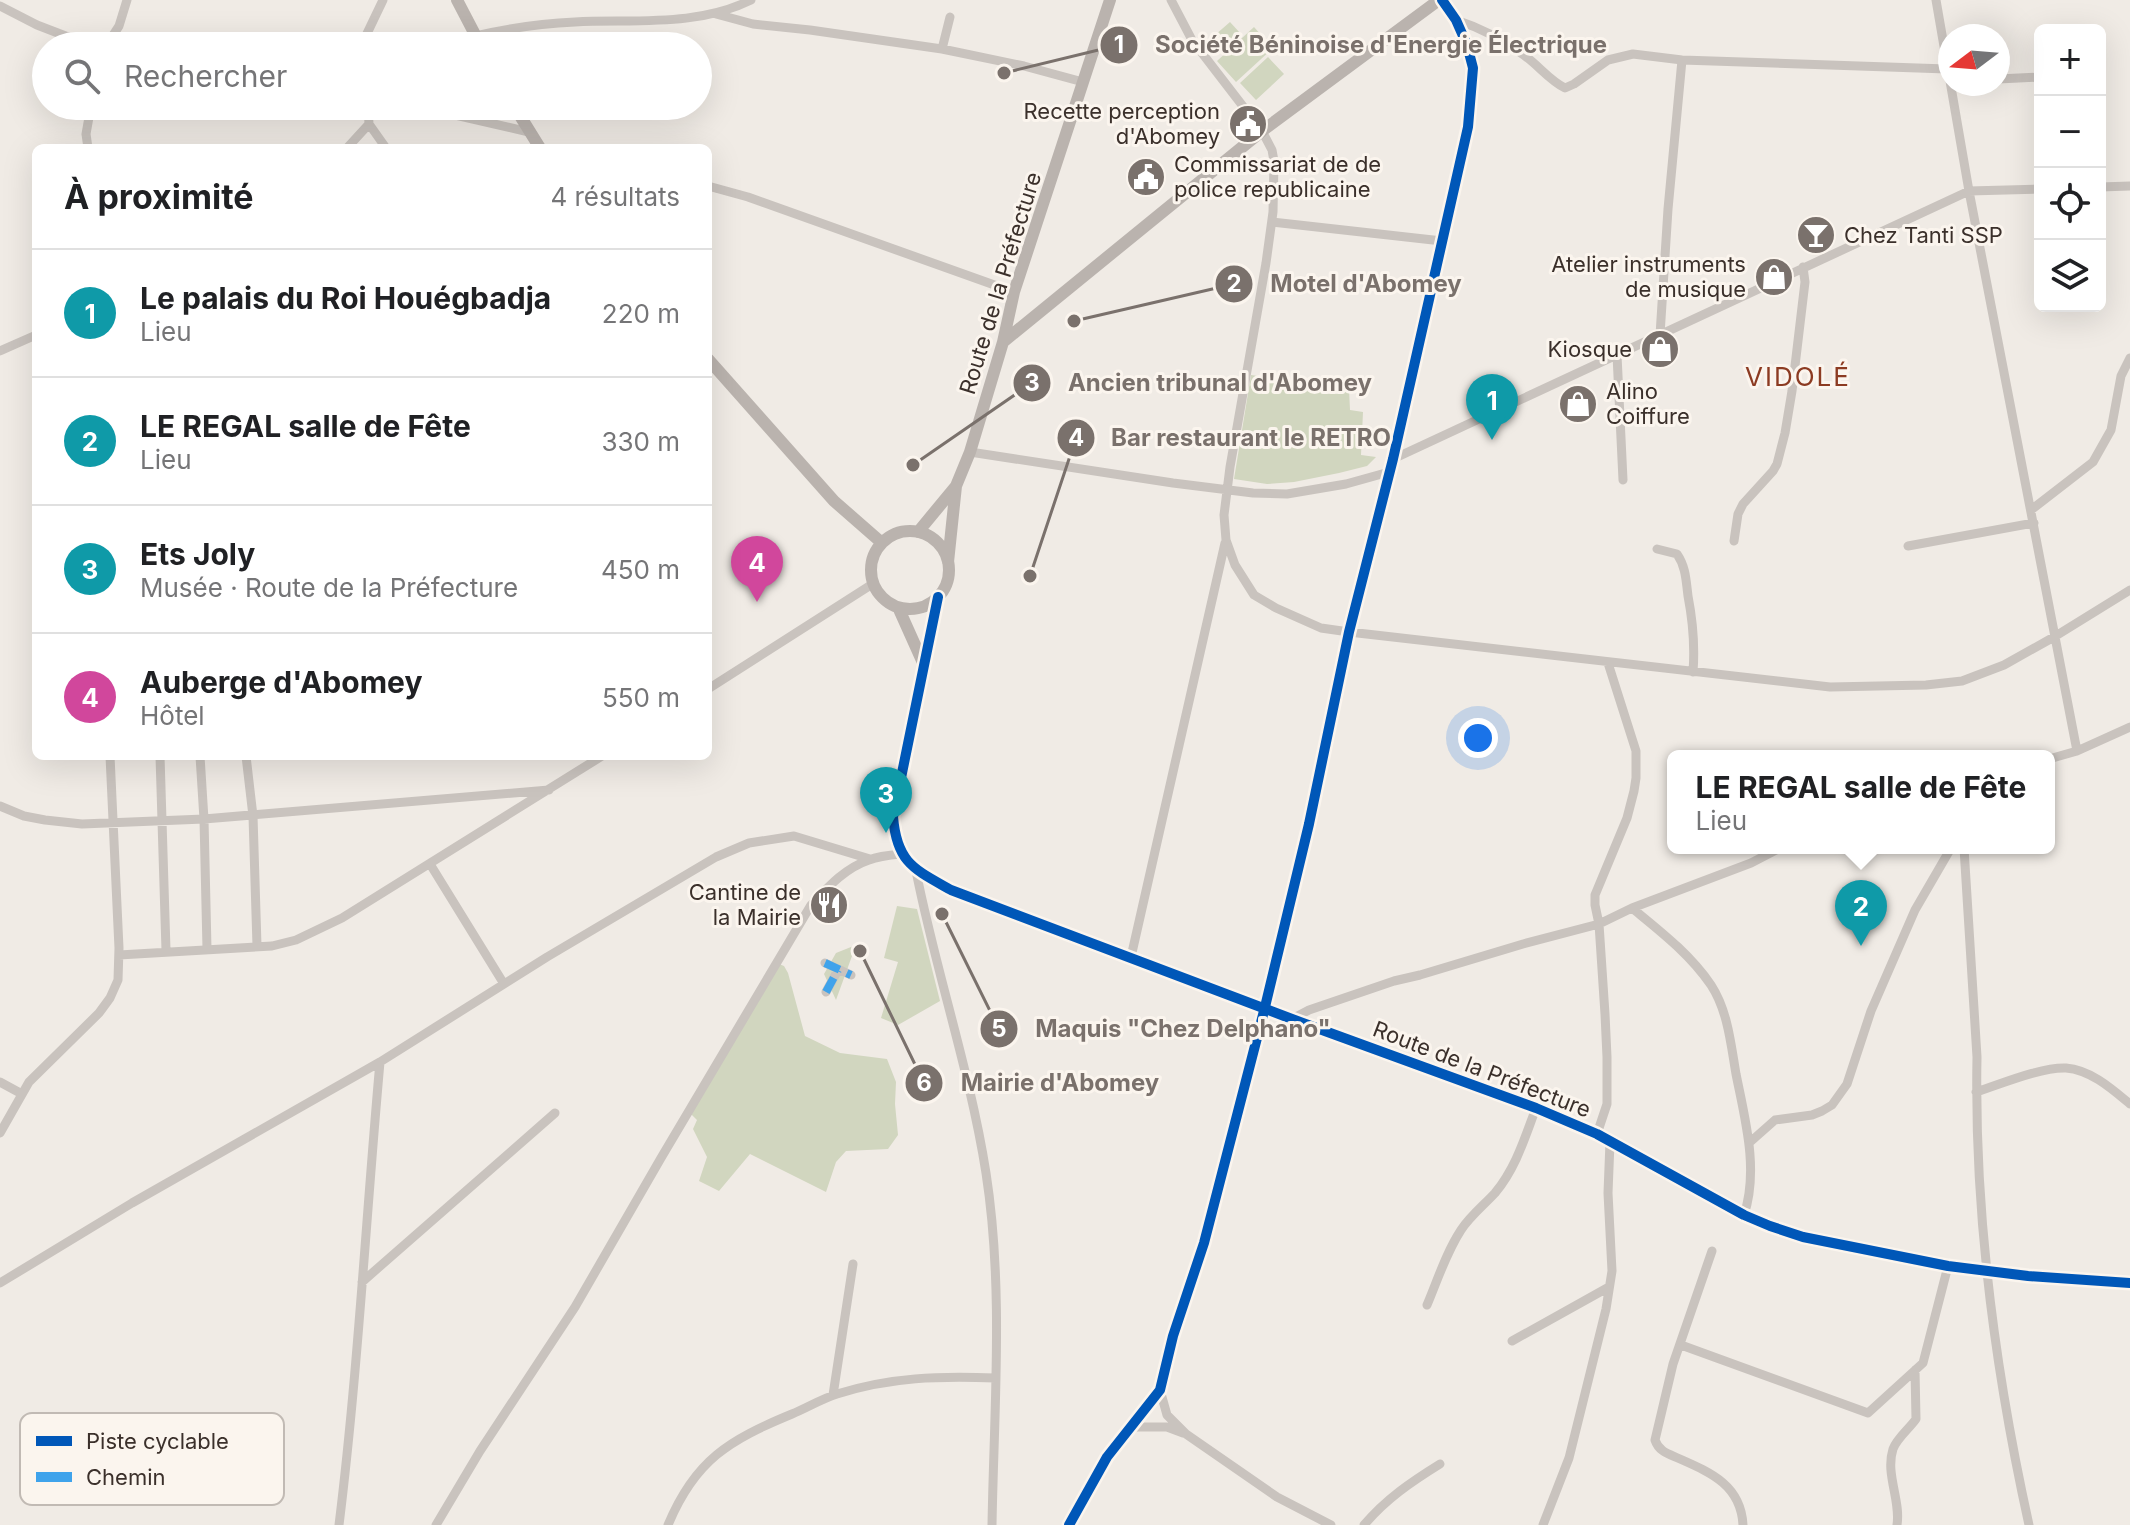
<!DOCTYPE html>
<html lang="fr">
<head>
<meta charset="utf-8">
<style>
	body { margin:0; font-family:Inter,sans-serif; background:#f2f2f2; color:#202124 }
	.controls { position:absolute; right:24px; top:24px; display:grid; overflow:hidden; border-radius:12px; box-shadow:0 8px 32px #0002 }
	.controls button { width:72px; height:72px; display:grid; place-items:center; padding:0; border:0; border-bottom:2px solid #e0e0e0; background:#fff; color:#202124; font:40px sans-serif }
	.compass { position:absolute; left:1938px; top:24px; width:72px; height:72px; border-radius:50%; background:#fff; box-shadow:0 8px 32px #0002; rotate:254deg }
	.you { position:absolute; left:1478px; top:738px; width:28px; height:28px; margin:-20px; border:6px solid #fff; border-radius:50%; background:#1a73e8; box-shadow:0 0 0 12px #1a73e833 }
	.badge { display:grid; place-items:center; width:52px; height:52px; border-radius:50%; background:#7a716c; color:#fff; font-size:26px; font-weight:700 }
	.pin { position:absolute; translate:-50% -66px; filter:drop-shadow(0 2px 4px #0008) }
	.pin::after { content:''; position:absolute; top:42px; width:28px; height:24px; background:inherit; clip-path:polygon(0 0,100% 0,50% 100%) }
	.popup { position:absolute; left:1667px; top:750px; width:388px; height:104px; box-sizing:border-box; display:grid; place-content:center; border-radius:12px; background:#fff; filter:drop-shadow(0 2px 6px #0005); font-size:26px; white-space:nowrap; color:#757577 }
	.popup b { font-size:30px; color:#202124 }
	.popup::after { content:''; position:absolute; left:50%; top:100%; margin-left:-16px; border:16px solid transparent; border-top-color:#fff }
	.list { margin:0; padding:0; list-style:none }
	h2 { display:flex; justify-content:space-between; align-items:center; height:104px; margin:0; padding:0 32px; font-size:34px }
	h2 small { font-size:26px; font-weight:400; color:#757577 }
	.list li { display:grid; grid-template-columns:52px 1fr auto; gap:24px; align-items:center; box-sizing:border-box; height:128px; padding:0 32px; border-top:2px solid #e0e0e0 }
	.list b { display:block; font-size:30px; white-space:nowrap }
	.list p { margin:0; font-size:26px; white-space:nowrap; color:#757577 }
	.list em { font-size:26px; font-style:normal; color:#757577 }
	.icon { flex:none; width:44px; height:44px; fill:none; stroke:currentColor; stroke-width:2; stroke-linecap:round; stroke-linejoin:round }
	.map { position:relative; flex:none; width:2130px; height:1525px; overflow:hidden }
	.search { position:absolute; background:#fff; box-shadow:0 8px 32px #0002; left:32px; top:32px; width:680px; height:88px; display:flex; align-items:center; gap:20px; box-sizing:border-box; padding:0 28px; border-radius:44px; color:#757577; font-size:30px }
	.panel { position:absolute; background:#fff; box-shadow:0 8px 32px #0002; left:32px; top:144px; width:680px; height:616px; border-radius:12px }
	.map>svg:first-child { display:block }
	.green { fill:#d1d6bf }
	.lines { fill:none; stroke-linecap:round; stroke-linejoin:round }
	.street { stroke:#c9c3be; stroke-width:9 }
	.secondary { stroke:#bab3ae; stroke-width:12 }
	.quiet { stroke:#3fa3eb; stroke-width:8; stroke-dasharray:16 8; stroke-linecap:butt }
	.cycleway-casing { stroke:#fbf5ee; stroke-width:15 }
	.cycleway { stroke:#0057b8; stroke-width:10 }
	.labels { text-anchor:middle; stroke-width:6; stroke-linejoin:round; paint-order:stroke }
	.poi-label { font-size:22px; fill:#3b302b; stroke:#fbf5ee; text-anchor:end }
	.street-label { font-size:22px; fill:#3b302b; stroke:#fbf5ee }
	.quarter-label { font-size:26px; letter-spacing:2px; fill:#8c3b22; stroke:#fbf5ee }
	.key { fill:#fbf5ee; stroke:#c1bab4; stroke-width:2 }
	.key-label { font-size:22px; fill:#3b302b }
	.leader { fill:none; stroke:#7a716c; stroke-width:3 }
	.callout-dot { fill:#7a716c; stroke:#fbf5ee; stroke-width:3 }
	.mark-label { font-size:24px; text-anchor:middle; font-weight:bold; fill:#fff }
	.callout-label { font-size:24px; text-anchor:middle; font-weight:bold; fill:#7a716c; stroke:#fbf5ee; stroke-width:6; stroke-linejoin:round; paint-order:stroke }
</style>
</head>
<body>
<div class="map">
<svg width="2130" height="1525" viewBox="0 0 2130 1525">
	<rect width="100%" height="100%" fill="#f0ebe5"/>
	<path class="green" d="M 1230,22 L 1241,34 L 1219,54 L 1207,42 Z
		M 1254,27 L 1273,48 L 1236,82 L 1217,61 Z
		M 1268,57 L 1284,74 L 1256,100 L 1240,83 Z
		M 1251,375 L 1349,389 L 1350,410 L 1363,412 L 1361,455 L 1376,457 L 1367,466 L 1339,473 L 1294,482 L 1267,484 L 1234,479 Z
		M 897,906 L 917,909 L 940,1001 L 898,1025 L 881,1018 L 898,962 L 884,958 Z
		M 856,945 L 836,1000 L 824,974 L 836,953 Z
		M 779,964 L 784,966 L 788,973 L 805,1036 L 840,1053 L 887,1059 L 896,1082 L 895,1104 L 898,1135 L 888,1149 L 846,1151 L 836,1162 L 826,1192 L 750,1154 L 719,1191 L 699,1181 L 707,1157 L 693,1129 L 697,1120 L 691,1114 Z"/>
	<g class="lines">
		<path class="street" d="M 1171,0 L 1192,40 L 1262,131 L 1272,150 L 1274,161 L 1273,212 L 1266,263 L 1230,467 L 1224,515 L 1226,540 L 1235,565 L 1254,595 L 1276,608 L 1321,628 L 1349,632 L 1830,687 L 1926,685 L 1962,681 L 2004,665 L 2054,637 L 2130,590
			M 1936,0 L 1969,191 L 2077,751
			M 0,6 L 37,25 L 76,40 L 140,46
			M 716,14 L 753,24 L 810,30 L 942,49 L 1024,66 L 1083,82
			M 1456,20 C 1481,28 1504,40 1525,56 C 1539,66 1550,81 1565,88 L 1574,84 L 1608,60 L 1633,54 L 1682,60 L 1947,69
			M 106,46 L 119,26 L 127,0
			M 361,46 L 383,0
			M 436,46 C 481,33 528,24 575,22 C 634,19 697,27 751,0
			M 942,49 L 950,17
			M 1998,79 L 2040,77
			M 368,106 L 369,124 L 386,148
			M 416,106 L 529,132
			M 88,148 L 86,134 L 91,106
			M 347,148 L 369,124
			M 708,186 L 748,197 L 1014,292
			M 2100,187 L 2130,186
			M 1272,222 L 1442,241
			M 1660,335 L 1668,209 L 1682,60
			M 0,351 L 36,335
			M 1617,355 L 1623,480
			M 970,452 L 1173,483 L 1253,493 L 1287,494 L 1346,484 L 1389,472
			M 1393,459 L 1969,191 L 2040,189
			M 2031,510 L 2093,462 L 2111,430 L 2121,376 L 2130,358
			M 1734,541 L 1738,514 L 1743,504 L 1773,471 L 1777,464 L 1785,433 L 1792,391 L 1805,282 L 1803,267
			M 1908,546 L 2034,523
			M 1657,549 L 1677,554 C 1686,567 1686,581 1688,596 C 1693,622 1695,646 1693,672
			M 708,689 L 874,583
			M 160,756 L 166,950
			M 200,756 L 204,819 L 207,949
			M 246,756 L 253,816 L 257,946
			M 2049,759 L 2077,751 L 2130,727
			M 0,806 L 24,816 L 45,820 L 82,824 L 204,819 L 549,790
			M 1964,848 L 1977,1057 C 1974,1215 1995,1371 2029,1525
			M 430,864 L 504,984
			M 916,871 C 936,972 970,1071 986,1173 C 1004,1289 994,1408 992,1525
			M 1632,908 C 1660,931 1690,954 1711,985 C 1728,1011 1731,1045 1736,1074 C 1745,1119 1759,1170 1744,1215
			M 119,955 L 272,946 L 296,940 L 342,918 L 602,756
			M 1131,957 L 1225,543
			M 825,963 L 851,975
			M 826,992 L 838,970
			M 1292,1019 L 1309,1010 L 1394,981 L 1420,975 L 1523,944 L 1599,924 L 1632,908 L 1751,863 L 1780,848
			M 0,1082 L 22,1094
			M 1976,1092 C 2001,1084 2041,1067 2066,1068 C 2091,1070 2112,1089 2130,1104
			M 0,1133 L 29,1082 L 99,1013 L 110,998 L 118,980 L 119,948 L 110,756
			M 1597,1134 L 1607,1104 L 1607,1057 L 1605,1014 L 1599,924 L 1595,905 L 1595,895 L 1627,818 L 1634,791 L 1636,778 L 1636,751 L 1608,663
			M 1749,1143 L 1775,1120 L 1812,1115 L 1822,1111 L 1832,1105 L 1847,1084 L 1871,1011 L 1915,910 L 1951,848
			M 1712,1251 L 1673,1364 L 1655,1440 C 1659,1452 1669,1454 1680,1459 C 1712,1473 1741,1486 1743,1525
			M 362,1282 L 555,1113
			M 0,1283 L 132,1203 L 380,1062 L 547,957 L 716,857 L 749,843 L 794,836 L 870,859
			M 1427,1305 C 1438,1279 1446,1253 1461,1230 C 1470,1216 1484,1205 1495,1193 C 1516,1168 1525,1137 1536,1108
			M 1512,1341 L 1609,1287
			M 1681,1345 L 1868,1413 L 1923,1363 L 1948,1266
			M 1160,1390 L 1167,1415 L 1186,1434 L 1277,1497 L 1331,1525
			M 833,1395 L 853,1264
			M 1132,1427 L 1167,1427 L 1183,1433
			M 339,1525 C 358,1371 366,1217 380,1062
			M 436,1525 L 480,1451 L 575,1307 L 661,1158 L 811,905 C 828,887 845,868 869,860 C 879,856 891,855 902,854
			M 668,1525 C 695,1460 729,1440 792,1414 C 807,1408 821,1399 837,1394 C 891,1377 939,1376 995,1378
			M 1069,1525 L 1107,1457 L 1160,1390 L 1173,1336 L 1204,1243 L 1265,1007 L 1309,824 L 1349,632 L 1393,459 L 1468,127 L 1473,68 L 1467,45 L 1456,20 L 1442,0
			M 1364,1525 C 1386,1499 1411,1482 1440,1464
			M 1543,1525 L 1569,1458 L 1606,1309 L 1612,1271 L 1608,1193 L 1610,1142
			M 1897,1525 C 1901,1500 1885,1474 1893,1449 C 1897,1438 1909,1429 1916,1419 L 1915,1370"/>
		<path class="secondary" d="M 457,0 L 481,46
			M 514,106 L 540,148
			M 1003,342 L 1262,131 L 1439,0
			M 708,359 L 834,501 L 882,543
			M871 570a39 39 0 1 1 78 0a39 39 0 1 1-78 0Z
			M 918,532 L 956,486
			M 948,562 L 956,486 L 970,452 L 1003,342 L 1014,292 L 1110,0
			M 938,597 L 893,817 C 897,863 914,869 951,890 L 1292,1019 L 1536,1108 L 1597,1134 L 1744,1215 L 1770,1226 L 1803,1237 L 1948,1266 L 2028,1276 L 2130,1283
			M 898,607 L 924,665"/>
		<path class="quiet" d="M 825,963 L 851,975
			M 826,992 L 838,970"/>
		<defs>
			<path id="cycleway" d="M 938,597 L 893,817 C 897,863 914,869 951,890 L 1292,1019 L 1536,1108 L 1597,1134 L 1744,1215 L 1770,1226 L 1803,1237 L 1948,1266 L 2028,1276 L 2130,1283
				M 1069,1525 L 1107,1457 L 1160,1390 L 1173,1336 L 1204,1243 L 1265,1007 L 1309,824 L 1349,632 L 1393,459 L 1468,127 L 1473,68 L 1467,45 L 1456,20 L 1442,0"/>
		</defs>
		<use href="#cycleway" class="cycleway-casing"/>
		<use href="#cycleway" class="cycleway"/>
	</g>
	<defs>
		<symbol id="civic-disc" viewBox="-11 -11 22 22"><circle r="9.5" fill="#7a716c" stroke="#fbf5ee"/><path d="M-.6-6.5H3V-4.5H.6V-3L4-1V1h2V6H-6V1h2V-1L-.6-3ZM-1.2 2.5V6h2.4V2.5Z" fill="#fff"/></symbol>
		<symbol id="bar-disc" viewBox="-11 -11 22 22"><circle r="9.5" fill="#7a716c" stroke="#fbf5ee"/><path d="M-6-5H6L.8 .8V4.5H3.5V6h-7V4.5H-.8V.8Z" fill="#fff"/></symbol>
		<symbol id="shop-disc" viewBox="-11 -11 22 22"><circle r="9.5" fill="#7a716c" stroke="#fbf5ee"/><path d="M-5-2.5h2.3a2.7 3.5 0 0 1 5.4 0H5L5.5 6h-11ZM-1.5-2.5h3a1.5 2.3 0 0 0-3 0Z" fill="#fff"/></symbol>
		<symbol id="restaurant-disc" viewBox="-11 -11 22 22"><circle r="9.5" fill="#7a716c" stroke="#fbf5ee"/><path d="M-5-6h1v4h1v-4h1v4h1v-4h1v5L-1.5 .5V6h-2V.5L-5-1ZM5-6V6H3V1.5H1.5Q1.5-4 5-6Z" fill="#fff"/></symbol>
	</defs>
	<g fill-rule="evenodd">
		<use href="#civic-disc" x="1226" y="102" width="44" height="44"/>
		<use href="#civic-disc" x="1124" y="155" width="44" height="44"/>
		<use href="#bar-disc" x="1794" y="213" width="44" height="44"/>
		<use href="#shop-disc" x="1752" y="255" width="44" height="44"/>
		<use href="#shop-disc" x="1638" y="327" width="44" height="44"/>
		<use href="#shop-disc" x="1556" y="382" width="44" height="44"/>
		<use href="#restaurant-disc" x="807" y="883" width="44" height="44"/>
	</g>
	<g class="labels">
		<g class="poi-label">
			<text x="1220" y="119">Recette perception<tspan x="1220" dy="25">d'Abomey</tspan></text>
			<text x="1174" y="172" text-anchor="start">Commissariat de de<tspan x="1174" dy="25">police republicaine</tspan></text>
			<text x="1844" y="243" text-anchor="start">Chez Tanti SSP</text>
			<text x="1746" y="272">Atelier instruments<tspan x="1746" dy="25">de musique</tspan></text>
			<text x="1632" y="357">Kiosque</text>
			<text x="1606" y="399" text-anchor="start">Alino<tspan x="1606" dy="25">Coiffure</tspan></text>
			<text x="801" y="900">Cantine de<tspan x="801" dy="25">la Mairie</tspan></text>
		</g>
		<g class="street-label">
			<text transform="translate(1000 283) rotate(-73)" y="8">Route de la Préfecture</text>
			<text transform="translate(1482 1069) rotate(21)" y="8">Route de la Préfecture</text>
		</g>
		<g class="quarter-label">
			<text x="1798" y="386">VIDOLÉ</text>
		</g>
	</g>
	<rect x="20" y="1413" width="264" height="92" rx="12" class="key"/>
	<rect x="36" y="1436" width="36" height="10" fill="#0057b8"/>
	<rect x="36" y="1472" width="36" height="10" fill="#3fa3eb"/>
	<g class="key-label">
		<text x="86" y="1449">Piste cyclable</text>
		<text x="86" y="1485">Chemin</text>
	</g>
	<path class="leader" d="M1004 73L1119 45M1074 321L1234 284M913 465L1032 383M1030 576L1076 438M942 914L999 1029M860 951L924 1083"/>
	<g class="callout-dot">
		<circle cx="1004" cy="73" r="8"/>
		<circle cx="1074" cy="321" r="8"/>
		<circle cx="913" cy="465" r="8"/>
		<circle cx="1030" cy="576" r="8"/>
		<circle cx="942" cy="914" r="8"/>
		<circle cx="860" cy="951" r="8"/>
		<circle cx="1119" cy="45" r="20"/>
		<circle cx="1234" cy="284" r="20"/>
		<circle cx="1032" cy="383" r="20"/>
		<circle cx="1076" cy="438" r="20"/>
		<circle cx="999" cy="1029" r="20"/>
		<circle cx="924" cy="1083" r="20"/>
	</g>
	<g class="mark-label">
		<text x="1119" y="53">1</text>
		<text x="1234" y="292">2</text>
		<text x="1032" y="391">3</text>
		<text x="1076" y="446">4</text>
		<text x="999" y="1037">5</text>
		<text x="924" y="1091">6</text>
	</g>
	<g class="callout-label">
		<text x="1381" y="53">Société Béninoise d'Energie Électrique</text>
		<text x="1366" y="292">Motel d'Abomey</text>
		<text x="1220" y="391">Ancien tribunal d'Abomey</text>
		<text x="1251" y="446">Bar restaurant le RETRO</text>
		<text x="1183" y="1037">Maquis "Chez Delphano"</text>
		<text x="1060" y="1091">Mairie d'Abomey</text>
	</g>
</svg>
<div class="controls">
<button>+</button>
<button>−</button>
<button><svg class="icon" aria-label="locate" viewBox="0 0 24 24"><circle cx="12" cy="12" r="6"/><path d="M12 2v4M12 18v4M2 12h4M18 12h4"/></svg></button>
<button><svg class="icon" aria-label="layers" viewBox="0 0 24 24"><path d="M12 4l9 5-9 5-9-5zM3 14l9 5 9-5"/></svg></button>
</div>
<svg class="compass" viewBox="-18 -18 36 36"><path d="M0-13l5 13h-10z" fill="#e53935"/><path d="M0 13l5-13h-10z" fill="#757577"/></svg>
<div class="you"></div>
<div class="pin badge" style="left:1492px;top:440px;background:#0f9aa8">1</div>
<div class="pin badge" style="left:1861px;top:946px;background:#0f9aa8">2</div>
<div class="popup"><b>LE REGAL salle de Fête</b>Lieu</div>
<div class="pin badge" style="left:886px;top:833px;background:#0f9aa8">3</div>
<div class="pin badge" style="left:757px;top:602px;background:#d1479c">4</div>
<div class="search"><svg class="icon" aria-label="search" viewBox="0 0 24 24"><circle cx="10" cy="10" r="6"/><path d="M15 15l6 6"/></svg>Rechercher</div>
<section class="panel">
<h2>À proximité<small>4 résultats</small></h2>
<ul class="list">
<li><span class="badge" style="background:#0f9aa8">1</span><div><b>Le palais du Roi Houégbadja</b><p>Lieu</p></div><em>220 m</em></li>
<li><span class="badge" style="background:#0f9aa8">2</span><div><b>LE REGAL salle de Fête</b><p>Lieu</p></div><em>330 m</em></li>
<li><span class="badge" style="background:#0f9aa8">3</span><div><b>Ets Joly</b><p>Musée · Route de la Préfecture</p></div><em>450 m</em></li>
<li><span class="badge" style="background:#d1479c">4</span><div><b>Auberge d'Abomey</b><p>Hôtel</p></div><em>550 m</em></li>
</ul>
</section>
</div>
</body>
</html>
